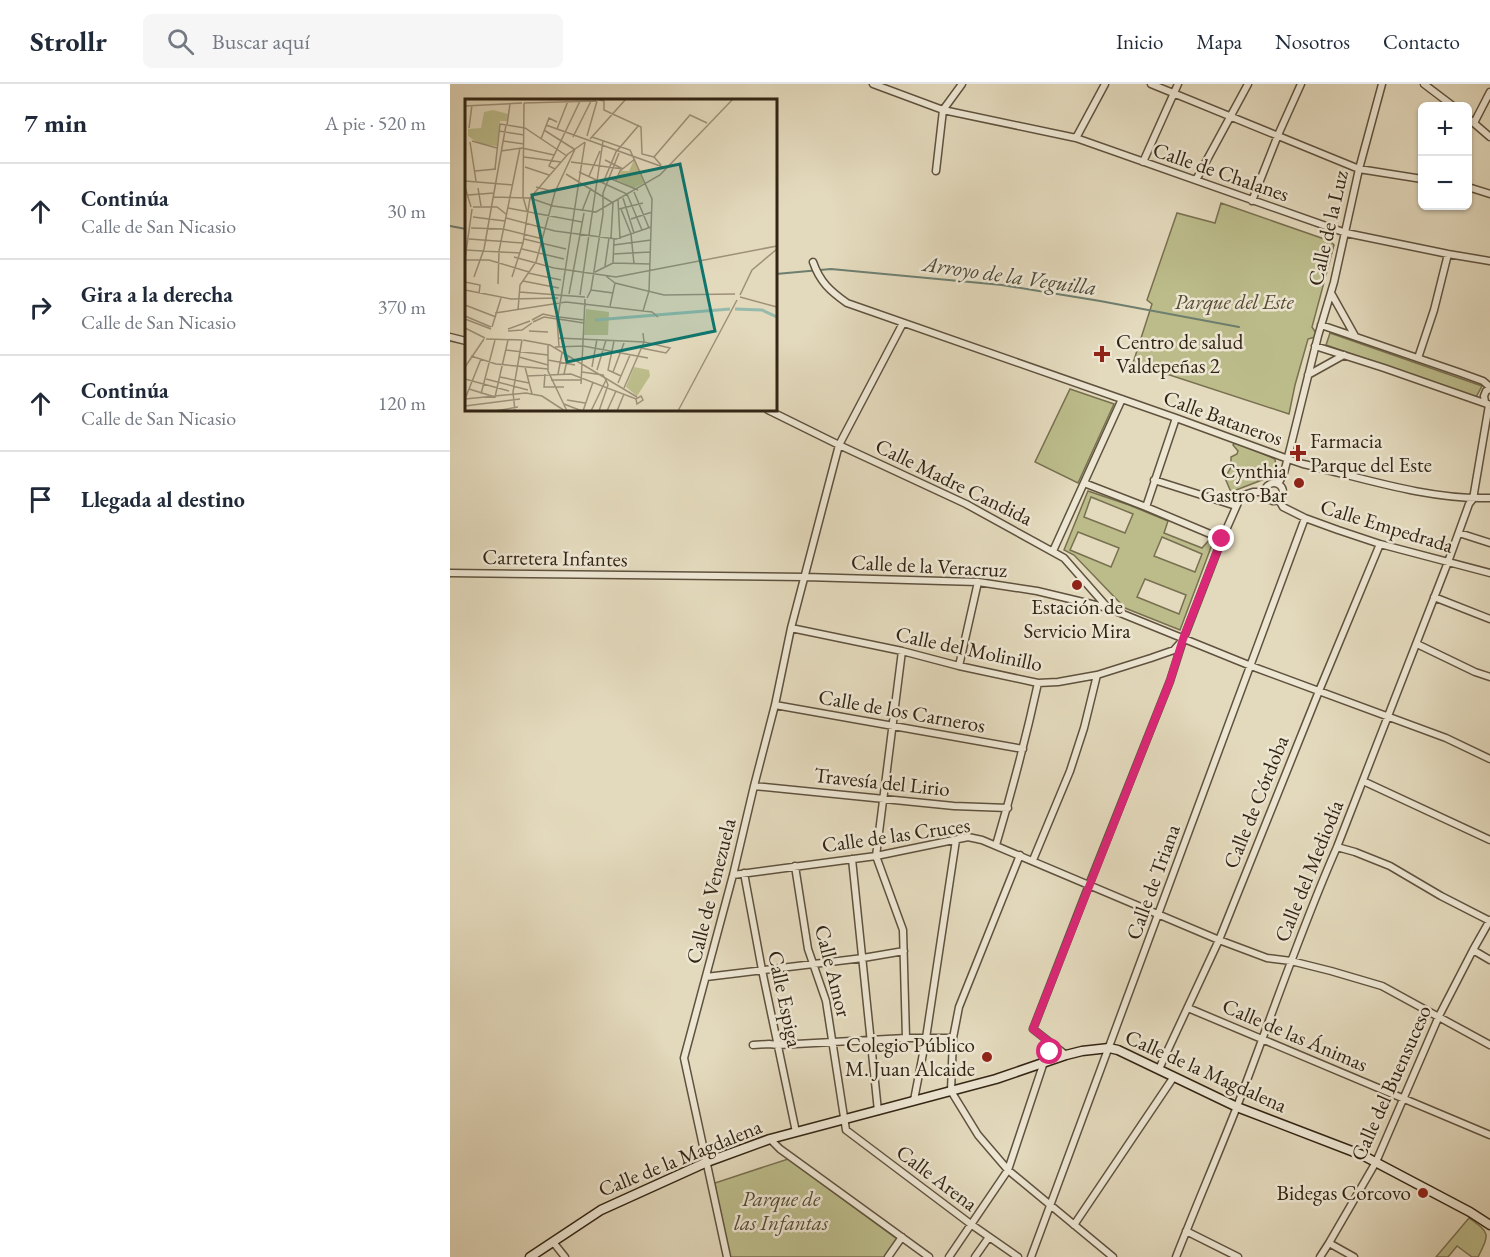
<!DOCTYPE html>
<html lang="es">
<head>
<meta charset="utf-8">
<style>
	body { margin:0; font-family:"EB Garamond",serif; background:#f6f6f7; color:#1f2937 }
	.controls { position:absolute; right:18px; top:18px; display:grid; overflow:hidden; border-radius:9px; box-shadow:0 2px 4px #0004 }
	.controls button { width:54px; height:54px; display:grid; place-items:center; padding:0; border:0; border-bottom:2px solid #e0e1e3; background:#fff; color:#1f2937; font:30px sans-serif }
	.stop { position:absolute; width:18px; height:18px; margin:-14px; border:4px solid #db2777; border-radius:50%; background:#fff }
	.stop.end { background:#db2777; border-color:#fff; box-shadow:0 2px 6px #0008 }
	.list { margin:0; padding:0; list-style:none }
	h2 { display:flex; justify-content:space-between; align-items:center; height:78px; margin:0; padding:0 24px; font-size:26px }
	h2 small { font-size:20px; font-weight:400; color:#747a83 }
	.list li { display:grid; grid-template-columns:39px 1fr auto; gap:18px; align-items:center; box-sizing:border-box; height:96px; padding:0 24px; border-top:2px solid #e0e1e3 }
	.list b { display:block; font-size:22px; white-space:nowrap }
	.list p { margin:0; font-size:20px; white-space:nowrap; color:#747a83 }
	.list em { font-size:20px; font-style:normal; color:#747a83 }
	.icon { flex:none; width:33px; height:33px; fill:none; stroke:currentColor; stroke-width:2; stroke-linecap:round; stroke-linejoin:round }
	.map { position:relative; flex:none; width:1040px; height:1173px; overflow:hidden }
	header { display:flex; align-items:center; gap:36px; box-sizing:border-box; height:84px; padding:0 30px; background:#fff; border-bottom:2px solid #e0e1e3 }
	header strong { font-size:28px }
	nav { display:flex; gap:33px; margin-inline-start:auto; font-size:21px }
	.search { width:420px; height:54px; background:#f6f6f7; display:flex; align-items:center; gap:15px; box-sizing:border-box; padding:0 21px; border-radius:9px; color:#747a83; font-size:22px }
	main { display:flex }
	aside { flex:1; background:#fff }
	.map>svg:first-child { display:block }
	.green { fill:#bcbc8b; stroke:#787050; stroke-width:1.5; fill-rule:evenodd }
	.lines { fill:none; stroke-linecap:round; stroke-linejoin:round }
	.stream { stroke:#6e7e6f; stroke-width:2 }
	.street-casing { stroke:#5f523e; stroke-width:9 }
	.secondary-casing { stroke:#332514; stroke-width:11 }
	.street { stroke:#ede6d3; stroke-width:6 }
	.secondary { stroke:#ede6d3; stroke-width:8 }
	.route { stroke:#db2777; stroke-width:8 }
	.poi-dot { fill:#8f2418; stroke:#ede6d3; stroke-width:2 }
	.labels { text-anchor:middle; stroke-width:5; stroke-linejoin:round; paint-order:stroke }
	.street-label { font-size:21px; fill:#332514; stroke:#ede6d3 }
	.park-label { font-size:21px; font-style:italic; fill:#554b32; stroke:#ede6d3 }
	.poi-label { font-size:21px; fill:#332514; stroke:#ede6d3; text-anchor:end }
	.water-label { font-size:22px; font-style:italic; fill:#4c4a3a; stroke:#ede6d3 }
	.inset-river { fill:none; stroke:#96baac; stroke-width:3 }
	.inset-road { fill:none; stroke:#9d9179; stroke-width:1.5 }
	.view { fill:#0f766e; fill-opacity:0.15; stroke:#0f766e; stroke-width:3 }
	.inset-edge { fill:none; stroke:#332514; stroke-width:3 }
</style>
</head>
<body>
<header>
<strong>Strollr</strong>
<div class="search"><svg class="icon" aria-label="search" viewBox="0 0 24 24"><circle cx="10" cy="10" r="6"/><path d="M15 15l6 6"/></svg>Buscar aquí</div>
<nav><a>Inicio</a><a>Mapa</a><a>Nosotros</a><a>Contacto</a></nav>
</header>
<main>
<aside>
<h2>7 min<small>A pie · 520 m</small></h2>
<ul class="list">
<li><svg class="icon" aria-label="ahead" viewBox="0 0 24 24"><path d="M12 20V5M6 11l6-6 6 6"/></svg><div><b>Continúa</b><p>Calle de San Nicasio</p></div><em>30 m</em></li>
<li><svg class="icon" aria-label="right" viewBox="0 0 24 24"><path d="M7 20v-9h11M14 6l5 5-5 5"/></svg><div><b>Gira a la derecha</b><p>Calle de San Nicasio</p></div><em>370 m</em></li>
<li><svg class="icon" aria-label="ahead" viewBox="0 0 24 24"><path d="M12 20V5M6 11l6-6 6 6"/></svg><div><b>Continúa</b><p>Calle de San Nicasio</p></div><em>120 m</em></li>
<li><svg class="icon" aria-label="arrive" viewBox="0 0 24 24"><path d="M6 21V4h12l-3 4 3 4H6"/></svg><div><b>Llegada al destino</b></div></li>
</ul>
</aside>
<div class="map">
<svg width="1040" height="1173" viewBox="0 0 1040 1173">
	<rect width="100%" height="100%" fill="#e3d9bc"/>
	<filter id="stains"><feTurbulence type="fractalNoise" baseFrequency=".00333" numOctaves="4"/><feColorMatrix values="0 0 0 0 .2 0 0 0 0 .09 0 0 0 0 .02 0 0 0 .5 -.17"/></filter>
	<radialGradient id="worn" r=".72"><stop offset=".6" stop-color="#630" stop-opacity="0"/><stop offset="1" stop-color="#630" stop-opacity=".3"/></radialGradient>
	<path class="green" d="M 771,119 L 880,157 L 884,161 L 862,243 L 868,252 L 858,255 L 845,301 L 839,330 L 683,279 L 702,220 L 697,216 L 727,129 L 765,139 Z
		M 880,249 L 1032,302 L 1026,313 L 876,261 Z
		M 620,305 L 664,320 L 628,399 L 585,378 Z
		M 785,358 L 825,375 L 826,384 L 825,391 L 781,408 L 775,394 L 781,383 L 781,373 L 787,370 L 788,367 L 783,361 Z
		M 638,407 L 679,421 L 718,437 L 714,449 L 752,464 L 760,455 L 763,458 L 730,546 L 675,524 L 624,471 L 614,466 ZM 641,413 L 683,430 L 675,449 L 634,433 ZM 628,448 L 669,464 L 661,483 L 620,466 ZM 712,453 L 752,470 L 745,488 L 704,472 ZM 695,495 L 736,511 L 729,530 L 687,513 Z
		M 338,1075 L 447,1155 L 434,1173 L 278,1173 L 273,1153 L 265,1099 Z
		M 1019,1134 C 1040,1149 1040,1149 1028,1173 L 1022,1173 L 1007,1162 L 998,1173 L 986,1173 Z"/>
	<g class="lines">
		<path class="stream" d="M 0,142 L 16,145
			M 326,190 L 381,185 L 552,201 L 650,217 L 789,243"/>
		<defs>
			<path id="street" d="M 423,0 L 493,26 L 486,87
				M 512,0 L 493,26 L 626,54 L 896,149 L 998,170 L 1040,177
				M 701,0 L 909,85 L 972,95
				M 974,0 L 1003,22
				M 1018,34 L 1040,53
				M 1024,39 L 1040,8
				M 626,54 L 655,0
				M 693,78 L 728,0
				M 746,96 L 798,0
				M 1018,103 L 1040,110
				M 802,117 L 828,51 L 851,0
				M 363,178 C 370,198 380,207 397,219 L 726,334 L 838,375 L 853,380 C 913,394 978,416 1040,414
				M 881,209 L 905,252
				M 871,241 L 1011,289 L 1033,297 L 1040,303
				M 0,253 L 16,257
				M 865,262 L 934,284 L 1037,320
				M 968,274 L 984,226 L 998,170
				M 858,291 L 894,271
				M 1039,321 L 1035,318 L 1034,312 L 1036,307 L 1040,305
				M 318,326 L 389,361 L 516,420 L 614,474 L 658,524
				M 704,396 L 786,422
				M 634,399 L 696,423 L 772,455
				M815 408a9 9 0 1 1 18 0a9 9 0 1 1-18 0Z
				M 828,400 L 834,389 L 868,252 L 884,198 L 909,85 L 932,0
				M 829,416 L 833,423 L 855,434 L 888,446 L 930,460 L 1040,489
				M 696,423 L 726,334
				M 1009,449 L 1040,459
				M 603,467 L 672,315
				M 0,489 L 355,493 L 493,497 L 528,498 L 587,507 L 658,524 L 801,582 L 996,654 L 1040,675
				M 984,513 L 1040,535
				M 341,544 L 452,567 L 509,582 L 588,599 L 608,598 L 647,591 L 701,574 L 724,566 L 731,558
				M 967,560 L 1025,588 L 1040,593
				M 452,567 L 426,772 L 453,846 L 456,954
				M 509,582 L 528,498
				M 325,621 L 573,665
				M 913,697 L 1040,756
				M 304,702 L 504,722 L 558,724
				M 546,761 C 562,707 576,654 588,599
				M 887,763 L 905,768 L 940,782 L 991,812 L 1040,837
				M 570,771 L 509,923 L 503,954 L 501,1007 L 528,1051 L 558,1086 L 663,1173
				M 402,775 L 428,1027
				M 583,776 L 620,687 L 634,644 L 647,591
				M 345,782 L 358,865 L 376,917 L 396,1046 L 522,1141 L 568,1173
				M 294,789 L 312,886 L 346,1048
				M 283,791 L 426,772 L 518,753 L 532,756 L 769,856 L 817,874 L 841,877 L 881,887 L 932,902 L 1040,961
				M 1023,866 L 1040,876
				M 256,893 L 413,874 L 454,867
				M 738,924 L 1040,1051
				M 303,961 L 319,960 L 328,961 L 456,954 L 503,954
				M 616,971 L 583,945 L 639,801 L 720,597 L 733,556 L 772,455 L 791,412 L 803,408 L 815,408
				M 709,985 L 769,856 L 869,607 L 930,460
				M 464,1016 L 476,954 L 506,756
				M 320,1055 L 330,1065 L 479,1173
				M 624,1141 L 723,994
				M 736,1147 L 788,1173
				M 103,1158 L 115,1173
				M 879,1159 L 904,1173
				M 277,1173 L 234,974 L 283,791 L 304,702 L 325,621 L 341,544 L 389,361 L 453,239
				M 438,1173 L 452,1153
				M 499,1173 L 558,1086 L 594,978 L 600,968 L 598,958
				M 525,1173 L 539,1153
				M 581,1173 L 855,434
				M 726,1173 C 746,1122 768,1071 788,1020 C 821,934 850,847 887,763 L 998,478 L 1019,420 L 1023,415 L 1039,321
				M 870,1173 L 879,1159 L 926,1078 L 989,932 L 1023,866 L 1040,836"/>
			<path id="secondary" d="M 80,1173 L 151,1126 L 257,1078 L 320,1055 L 546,995 L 616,971 L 632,967 L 659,964 L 668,966 L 787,1023 L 912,1071 L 1020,1128 L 1040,1141"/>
		</defs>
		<use href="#street" class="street-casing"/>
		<use href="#secondary" class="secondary-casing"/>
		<use href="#street" class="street"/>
		<use href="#secondary" class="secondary"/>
	</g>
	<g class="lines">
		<path class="route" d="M 600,968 L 598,957 L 583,945 L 720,597 L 733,555 L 772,455"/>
	</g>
	<g class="poi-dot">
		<path d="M649 261h6v6h6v6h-6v6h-6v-6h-6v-6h6z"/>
		<path d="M845 360h6v6h6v6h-6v6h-6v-6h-6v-6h6z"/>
		<circle cx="849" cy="399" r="6"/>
		<circle cx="627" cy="501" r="6"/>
		<circle cx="537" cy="973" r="6"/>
		<circle cx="973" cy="1109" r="6"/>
	</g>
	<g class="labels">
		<g class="street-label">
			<text transform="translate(771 88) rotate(19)" y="7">Calle de Chalanes</text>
			<text transform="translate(878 144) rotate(-77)" y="7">Calle de la Luz</text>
			<text transform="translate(773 334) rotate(20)" y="7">Calle Bataneros</text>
			<text transform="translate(504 398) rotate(26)" y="7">Calle Madre Candida</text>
			<text transform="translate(937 442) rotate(17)" y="7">Calle Empedrada</text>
			<text transform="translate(105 474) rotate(1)" y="7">Carretera Infantes</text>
			<text transform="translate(479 482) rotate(3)" y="7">Calle de la Veracruz</text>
			<text transform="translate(519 565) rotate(12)" y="7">Calle del Molinillo</text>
			<text transform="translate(452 627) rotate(10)" y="7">Calle de los Carneros</text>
			<text transform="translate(432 698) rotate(6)" y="7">Travesía del Lirio</text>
			<text transform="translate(806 718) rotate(-68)" y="7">Calle de Córdoba</text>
			<text transform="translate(446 751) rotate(-8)" y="7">Calle de las Cruces</text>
			<text transform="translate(859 787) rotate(-68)" y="7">Calle del Mediodía</text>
			<text transform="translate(703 798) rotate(-70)" y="7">Calle de Triana</text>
			<text transform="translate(261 807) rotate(-76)" y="7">Calle de Venezuela</text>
			<text transform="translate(383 887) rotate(76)" y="7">Calle Amor</text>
			<text transform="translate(335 915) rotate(78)" y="7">Calle Espiga</text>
			<text transform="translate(845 951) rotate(23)" y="7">Calle de las Ánimas</text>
			<text transform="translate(756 987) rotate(24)" y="7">Calle de la Magdalena</text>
			<text transform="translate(941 999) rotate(-66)" y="7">Calle del Buensuceso</text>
			<text transform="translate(230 1074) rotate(-22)" y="7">Calle de la Magdalena</text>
			<text transform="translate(487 1094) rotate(37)" y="7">Calle Arena</text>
		</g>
		<g class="park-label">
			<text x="784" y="225">Parque del Este</text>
			<text x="331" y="1122">Parque de<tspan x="331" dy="24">las Infantas</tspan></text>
		</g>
		<g class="poi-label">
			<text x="666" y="265" text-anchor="start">Centro de salud<tspan x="666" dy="24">Valdepeñas 2</tspan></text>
			<text x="860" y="364" text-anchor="start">Farmacia<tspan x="860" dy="24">Parque del Este</tspan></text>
			<text x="837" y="394">Cynthia<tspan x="837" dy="24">Gastro Bar</tspan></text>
			<text x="627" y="530" text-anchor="middle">Estación de<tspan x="627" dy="24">Servicio Mira</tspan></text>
			<text x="525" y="968">Colegio Público<tspan x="525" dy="24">M. Juan Alcaide</tspan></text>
			<text x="961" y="1116">Bidegas Corcovo</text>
		</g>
		<g class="water-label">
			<text transform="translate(560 191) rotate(8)" y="8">Arroyo de la Veguilla</text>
		</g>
	</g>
	<g transform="translate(15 15)">
		<rect width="312" height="312" fill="#e3d9bc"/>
		<path d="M 28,11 L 43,15 L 42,22 L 35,22 L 32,47 L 15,45 L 3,37 L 3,30 L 16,29 L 19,13 ZM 169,61 L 179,84 L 169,89 L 152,81 L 156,72 L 164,72 ZM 121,210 L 144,213 L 143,236 L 119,236 ZM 169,268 L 184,271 L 185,277 L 172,297 L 161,288 Z" fill="#bcbc8b"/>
		<path class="inset-river" d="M 270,210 L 297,211 L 312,218M 130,221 L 265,210"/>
		<path class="inset-road" d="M 131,0 L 139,2 L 139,11 L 176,28 L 177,55 L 189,58M 59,4 L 58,98 L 62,112M 59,4 L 131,2M 0,7 L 57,4M 42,26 L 45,5M 81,26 L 198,68M 4,29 L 7,6M 92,30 L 103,2M 79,31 L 109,50M 34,32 L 59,36M 122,37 L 132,2M 108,38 L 126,2M 127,38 L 165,51 L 187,100 L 184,192 L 178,212M 76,40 L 84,19 L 92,23M 125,40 L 161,0M 7,42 L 32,49M 38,42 L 59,45M 5,43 L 11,82M 36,52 L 57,49 L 89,56M 59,58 L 96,63M 140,61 L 158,70M 106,63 L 158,70M 196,66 L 189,58 L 225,16 L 242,24M 60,68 L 84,76M 30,70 L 35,25 L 60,29 L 102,57M 90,70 L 84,67 L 115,2M 10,72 L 31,70M 114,73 L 162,95 L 177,131M 101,75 L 148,104 L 146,139M 124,77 L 135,52M 144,79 L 173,91M 151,81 L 155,72 L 170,60M 0,82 L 48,86M 138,84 L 151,53 L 174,26M 0,88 L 6,108M 71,88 L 90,93M 13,89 L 16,107M 169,93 L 184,129M 3,96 L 29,94M 28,98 L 65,99 L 88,107 L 131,113 L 195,76 L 268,0M 158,99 L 169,134M 153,101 L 155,140M 8,108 L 32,108 L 41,115M 43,109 L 117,123M 154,110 L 178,104M 156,110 L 166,135 L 169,165M 117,112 L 126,89M 8,118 L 40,122M 41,119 L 90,132 L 151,140 L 186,128M 166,120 L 187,113M 6,129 L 38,130 L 78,140M 4,140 L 58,144M 59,140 L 101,150M 149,146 L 186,141M 57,150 L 99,160M 0,151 L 55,154M 148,155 L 185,153M 49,158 L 89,169 L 151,178 L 312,147M 0,160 L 7,110M 0,161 L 24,161 L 64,173M 148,164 L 149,140M 140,167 L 144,139M 130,173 L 148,164 L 185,165M 63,174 L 96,181M 141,177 L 150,184 L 199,196 L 270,195M 9,178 L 19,150 L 41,26M 47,178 L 58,144 L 65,99 L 103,55 L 120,43M 58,182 L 94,189M 0,183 L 15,186 L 14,195M 33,185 L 34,152 L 55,49M 0,191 L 46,200 L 93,199M 126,191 L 148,194M 54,193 L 120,198M 104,195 L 119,114M 115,196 L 138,42M 275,196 L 287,171 L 312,150M 275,198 L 312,208M 122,199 L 126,191 L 138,115 L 138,94 L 154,54M 0,206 L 31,218M 145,207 L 150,184M 53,211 L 55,186 L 71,163 L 90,93 L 110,50M 30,214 L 101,203 L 187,213 L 193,218M 0,217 L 26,228M 93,218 L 120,43M 94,218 L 119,221M 0,220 L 26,230M 92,220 L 94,248M 93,220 L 119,224M 67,221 L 78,215 L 92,218M 68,223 L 79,218 L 92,220M 27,228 L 36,199M 0,229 L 20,239M 43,230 L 65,222M 43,232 L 57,231 L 67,224M 64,232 L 83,233M 93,239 L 179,243 L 159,289M 21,240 L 57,241M 58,241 L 85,246 L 172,298M 149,242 L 143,271 L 156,277M 83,246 L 83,272 L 102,312M 90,248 L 118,247 L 183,259M 176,249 L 201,254 L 205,249 L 179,243 L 178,234M 41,251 L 83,256M 6,257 L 31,265 L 83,270M 54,258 L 83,266M 83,261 L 110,266M 0,268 L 19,240M 60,268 L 67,295M 127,268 L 132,240M 132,271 L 141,241M 117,273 L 138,276 L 141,281 L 143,286 L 134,312M 148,273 L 159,244M 80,275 L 79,288 L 99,288M 93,275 L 97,254M 99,275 L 103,257M 62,277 L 106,275 L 171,300 L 176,297 L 178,301 L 172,305 L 171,300M 35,278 L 64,284M 0,280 L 44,292M 21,280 L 63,291M 86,281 L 117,281M 153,284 L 165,256M 116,285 L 120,200M 4,290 L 30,298 L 43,241M 16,295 L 30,241M 0,300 L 61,294 L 77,297 L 100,312M 0,300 L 16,260M 102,301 L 120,304M 99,305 L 117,312M 0,307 L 55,300M 30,312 L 53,308M 50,312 L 48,293 L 57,241M 118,312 L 128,283M 126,312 L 141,281M 142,312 L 151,292M 152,312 L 159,295M 213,312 L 272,201"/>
		<path class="view" d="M 215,65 L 250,232 L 102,263 L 67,96 Z"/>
		<rect width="312" height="312" class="inset-edge"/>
	</g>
	<rect width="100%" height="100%" filter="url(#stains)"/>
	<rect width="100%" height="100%" fill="url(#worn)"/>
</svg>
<div class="controls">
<button>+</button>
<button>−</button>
</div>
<div class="stop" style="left:600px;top:968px"></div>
<div class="stop end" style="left:772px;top:455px"></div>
</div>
</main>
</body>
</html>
